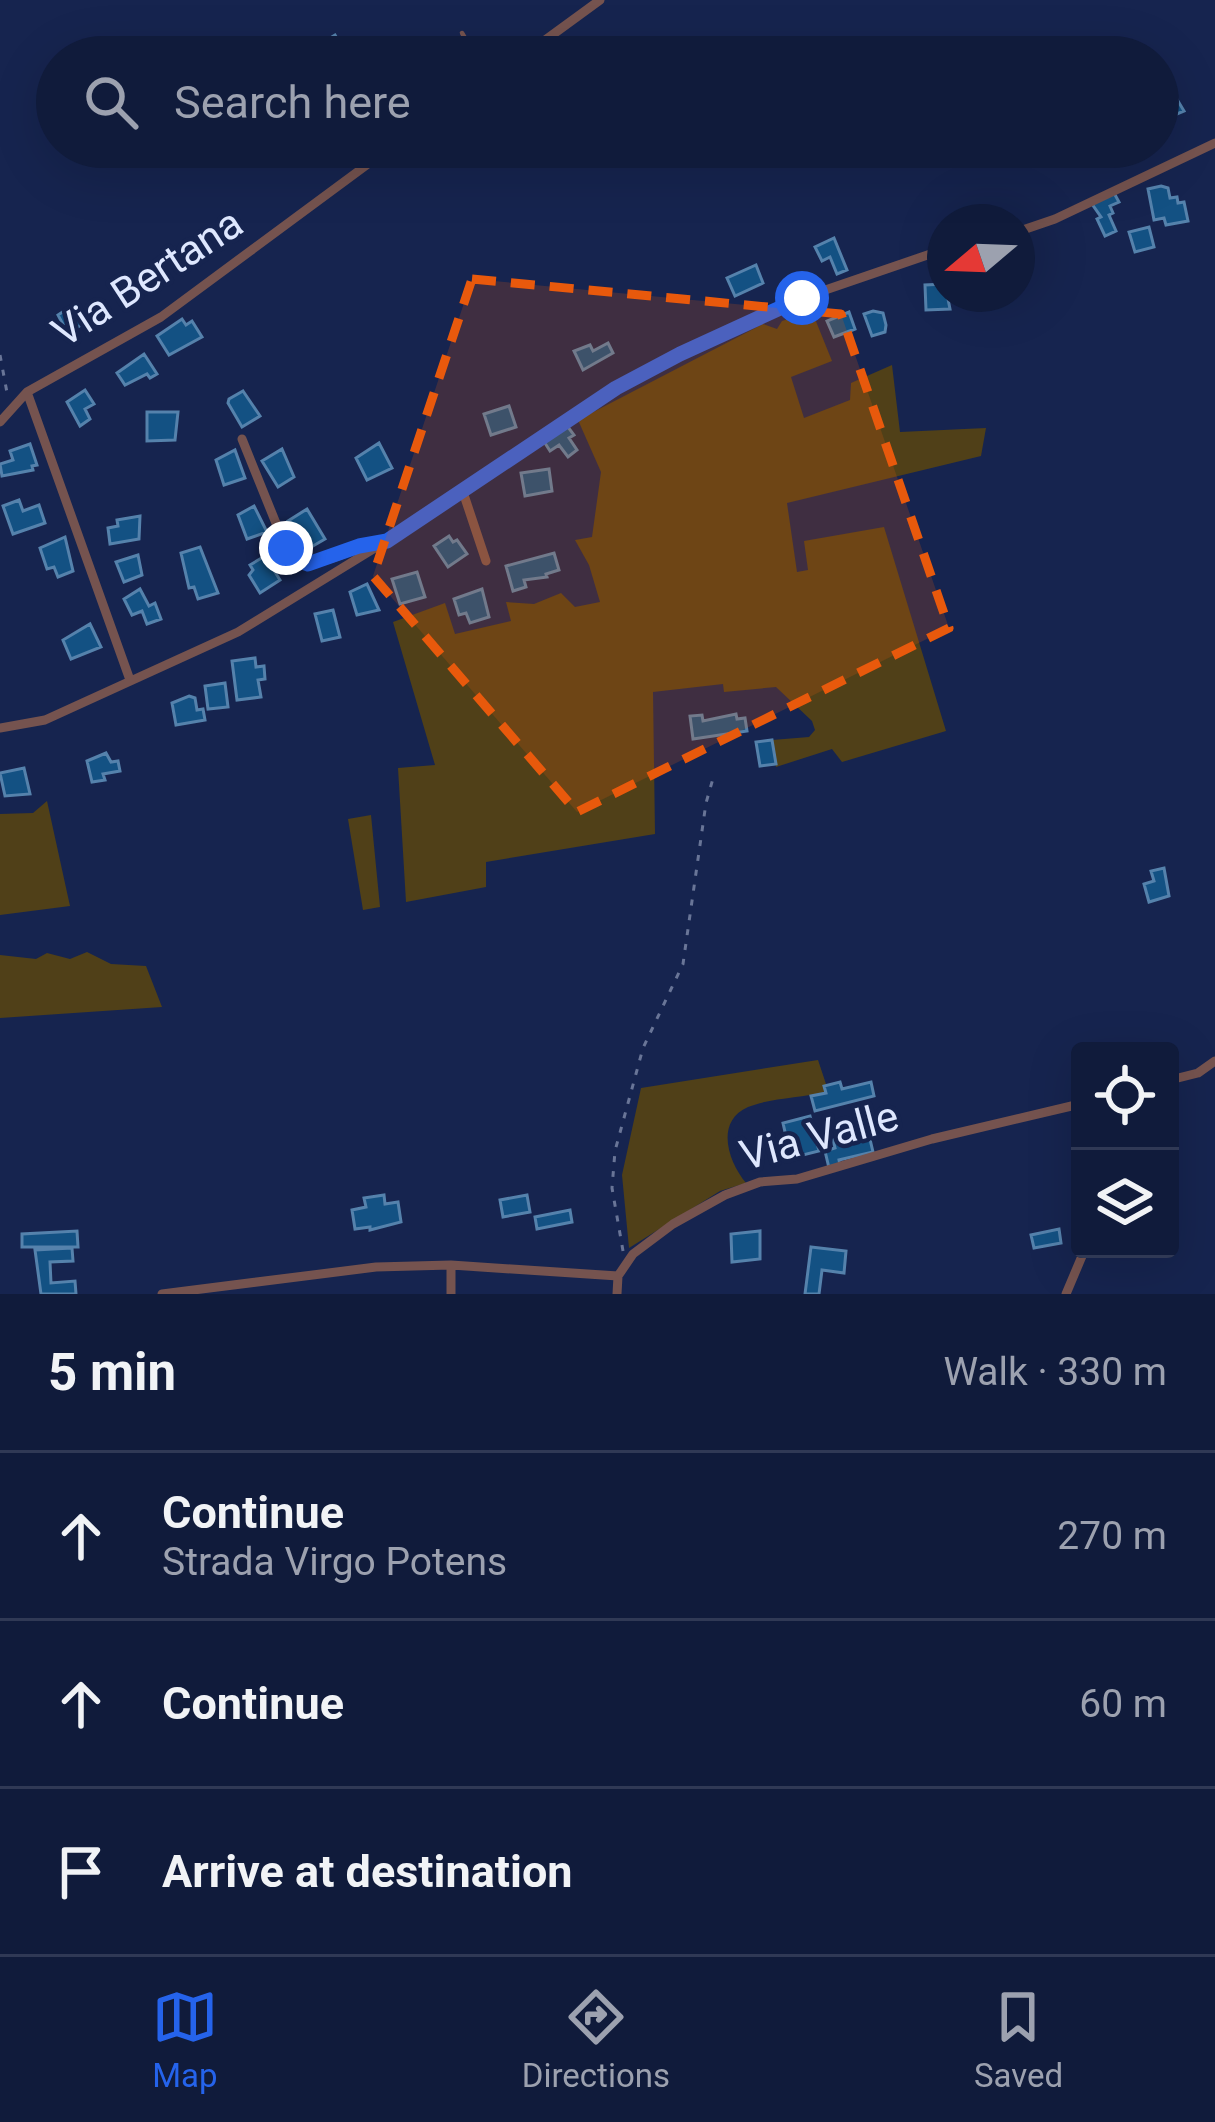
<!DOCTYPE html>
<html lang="en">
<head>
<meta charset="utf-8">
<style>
	body { margin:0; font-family:Roboto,sans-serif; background:#1e2846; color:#f1f3f6 }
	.controls { position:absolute; right:36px; bottom:36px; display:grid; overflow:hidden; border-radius:12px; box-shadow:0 12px 48px #0002 }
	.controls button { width:108px; height:108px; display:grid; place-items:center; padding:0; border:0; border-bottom:3px solid #303955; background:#101b3b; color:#f1f3f6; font:60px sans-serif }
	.compass { position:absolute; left:927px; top:204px; width:108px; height:108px; border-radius:50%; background:#101b3b; box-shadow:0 12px 48px #0002; rotate:251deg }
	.stop { position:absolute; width:36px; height:36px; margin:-27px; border:9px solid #2563eb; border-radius:50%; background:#fff }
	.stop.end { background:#2563eb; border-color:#fff; box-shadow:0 3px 12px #0008 }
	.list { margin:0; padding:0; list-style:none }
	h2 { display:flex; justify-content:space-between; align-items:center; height:156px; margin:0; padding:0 48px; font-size:51px }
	h2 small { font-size:39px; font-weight:400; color:#9ca1af }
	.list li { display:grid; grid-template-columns:78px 1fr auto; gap:36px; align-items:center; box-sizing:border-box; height:168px; padding:0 48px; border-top:3px solid #303955 }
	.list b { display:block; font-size:45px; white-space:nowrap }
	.list p { margin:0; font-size:39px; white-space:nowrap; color:#9ca1af }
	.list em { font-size:39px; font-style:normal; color:#9ca1af }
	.icon { flex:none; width:66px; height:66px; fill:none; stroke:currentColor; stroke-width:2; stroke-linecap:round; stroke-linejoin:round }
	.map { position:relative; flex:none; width:1215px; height:1294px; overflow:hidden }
	.search { position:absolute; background:#101b3b; box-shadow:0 12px 48px #0002; left:36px; right:36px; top:36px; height:132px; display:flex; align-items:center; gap:30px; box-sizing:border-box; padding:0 42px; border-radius:66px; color:#9ca1af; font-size:45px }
	.sheet { height:660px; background:#101b3b }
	nav { display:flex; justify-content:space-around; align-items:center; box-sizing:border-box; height:168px; border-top:3px solid #303955; background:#101b3b; font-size:33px; color:#9ca1af }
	nav a { display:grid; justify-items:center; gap:6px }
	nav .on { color:#2563eb }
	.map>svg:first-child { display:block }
	.green { fill:#504018 }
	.building { fill:#135183; stroke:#5582ac; stroke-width:3 }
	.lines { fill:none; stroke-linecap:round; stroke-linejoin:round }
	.path { stroke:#697597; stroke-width:3; stroke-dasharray:6 9; stroke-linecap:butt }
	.service { stroke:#75534f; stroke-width:4.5 }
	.minor { stroke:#75534f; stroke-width:9 }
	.route { stroke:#2563eb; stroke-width:15 }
	.marked { fill:#e8590c; fill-opacity:0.2; stroke:#e8590c; stroke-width:9; stroke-dasharray:24 15; stroke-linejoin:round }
	.labels { text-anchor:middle; stroke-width:9; stroke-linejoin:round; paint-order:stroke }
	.street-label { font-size:42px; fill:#dee7fe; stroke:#16244f }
</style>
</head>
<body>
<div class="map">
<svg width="1215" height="1294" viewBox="0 0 1215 1294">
	<rect width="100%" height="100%" fill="#16244f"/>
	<path class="green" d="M 808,313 L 813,314 L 832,361 L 791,377 L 804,418 L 850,400 L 851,383 L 892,365 L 900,432 L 986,428 L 981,456 L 787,503 L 797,572 L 808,570 L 804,541 L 884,527 L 946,731 L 842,762 L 832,749 L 776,767 L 772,740 L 809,737 L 815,730 L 812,721 L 776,687 L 724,692 L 723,684 L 653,692 L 655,834 L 486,862 L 486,887 L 406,902 L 398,768 L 435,765 L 393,622 L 445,603 L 455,634 L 511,621 L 506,602 L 534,604 L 561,593 L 575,607 L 600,602 L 589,565 L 575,540 L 592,537 L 601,472 L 578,420 L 763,324 L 777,329 L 782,321 Z
		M 47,801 L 70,906 L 0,915 L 0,814 L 33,813 Z
		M 371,815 L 380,907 L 363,910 L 348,819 Z
		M 87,952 L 111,964 L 146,966 L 162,1007 L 0,1018 L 0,955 L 36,959 L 47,953 L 70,959 Z
		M 818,1060 L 826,1084 L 825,1092 C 801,1098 770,1098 748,1107 C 714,1122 729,1163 746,1183 L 720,1191 L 629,1248 L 622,1175 L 641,1088 Z"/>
	<path class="building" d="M 335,35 L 348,57 L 317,57 L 312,49 Z
		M 1169,86 L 1184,111 L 1158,122 L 1158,90 Z
		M 1161,186 L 1168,188 L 1170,198 L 1177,197 L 1178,203 L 1184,202 L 1188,221 L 1166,225 L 1164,218 L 1154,220 L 1148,189 Z
		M 1114,193 L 1119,202 L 1110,206 L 1113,213 L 1109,215 L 1116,231 L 1105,236 L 1097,219 L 1101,217 L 1092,204 Z
		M 1149,227 L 1154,247 L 1135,252 L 1129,232 Z
		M 834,238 L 847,270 L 837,274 L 830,257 L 822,261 L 815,247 Z
		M 756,265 L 763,283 L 735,296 L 727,278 Z
		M 945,284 L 950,309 L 926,310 L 925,285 Z
		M 76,303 L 88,320 L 68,334 L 58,315 Z
		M 873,311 L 883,313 L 886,325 L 885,332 L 872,336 L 864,314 Z
		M 849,312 L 855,329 L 834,337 L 827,321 Z
		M 182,319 L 186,325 L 192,321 L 202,337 L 169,355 L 157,336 Z
		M 608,343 L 613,353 L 583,370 L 574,351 L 590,345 L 593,351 Z
		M 144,354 L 157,374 L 150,378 L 147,374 L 125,385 L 117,373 Z
		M 85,390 L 94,404 L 85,409 L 90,419 L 80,426 L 67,402 Z
		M 243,391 L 260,416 L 242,427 L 228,403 L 229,399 Z
		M 509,406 L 516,427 L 491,435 L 484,414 Z
		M 147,412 L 178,412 L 175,440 L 147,441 Z
		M 562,427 L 568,427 L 574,435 L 569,438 L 577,450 L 568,457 L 559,445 L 550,451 L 543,440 Z
		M 379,443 L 392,468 L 367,480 L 356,458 Z
		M 30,444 L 37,465 L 32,466 L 33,470 L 2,476 L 0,464 L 13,460 L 10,451 Z
		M 282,449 L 294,477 L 278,487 L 262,461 Z
		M 235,450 L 245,478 L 224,485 L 216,460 Z
		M 549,469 L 552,491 L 525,496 L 521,473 Z
		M 19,500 L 23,511 L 39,505 L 45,523 L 13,534 L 3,506 Z
		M 254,506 L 267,532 L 247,539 L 238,515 Z
		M 307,509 L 325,539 L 306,550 L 288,521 Z
		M 140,516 L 139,539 L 110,544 L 108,528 L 118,526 L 117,520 Z
		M 449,536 L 453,542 L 457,540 L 467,554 L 448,567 L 434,546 Z
		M 65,537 L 73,571 L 58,577 L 54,567 L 47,569 L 40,548 Z
		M 200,547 L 218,593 L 198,599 L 194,587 L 189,588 L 181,553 Z
		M 554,553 L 559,570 L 546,574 L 547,577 L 524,580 L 526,587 L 513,591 L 506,566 Z
		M 138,555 L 142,575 L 124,582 L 116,562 Z
		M 265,556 L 280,580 L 260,593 L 249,575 L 253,570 L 250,565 Z
		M 417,572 L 425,597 L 400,604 L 392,579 Z
		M 367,584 L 379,610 L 357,615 L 350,592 Z
		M 140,589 L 149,606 L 155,603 L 161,619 L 147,624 L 142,611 L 132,615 L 124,599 Z
		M 482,589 L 489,617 L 470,623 L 466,613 L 459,615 L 454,599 Z
		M 333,610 L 340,637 L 322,641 L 315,614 Z
		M 90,624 L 101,647 L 71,659 L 63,640 Z
		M 255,658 L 256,667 L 264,666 L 265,679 L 258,680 L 261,697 L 237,700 L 232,661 Z
		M 225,683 L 228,707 L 208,709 L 205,686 Z
		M 189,696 L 195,698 L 197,710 L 203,709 L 205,720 L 176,725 L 172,703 Z
		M 736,714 L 737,719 L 745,718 L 747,731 L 693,739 L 690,716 L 702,715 L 703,721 Z
		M 772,740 L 776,764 L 760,766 L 756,742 Z
		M 106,753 L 111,762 L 118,761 L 120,771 L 103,774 L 105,780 L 92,782 L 87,761 Z
		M 24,768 L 30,794 L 5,796 L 0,773 Z
		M 1164,868 L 1169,896 L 1149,902 L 1144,884 L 1154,881 L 1151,871 Z
		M 840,1082 L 842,1089 L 871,1082 L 874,1096 L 815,1111 L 811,1096 L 826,1093 L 824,1086 Z
		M 810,1116 L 819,1151 L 791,1158 L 783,1123 Z
		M 868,1131 L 873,1152 L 839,1160 L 840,1165 L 829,1168 L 825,1151 L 835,1148 L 833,1140 Z
		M 384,1195 L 385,1204 L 398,1202 L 401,1222 L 370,1230 L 370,1227 L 355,1229 L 352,1210 L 366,1207 L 364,1198 Z
		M 527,1195 L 530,1212 L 503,1217 L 500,1200 Z
		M 570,1210 L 572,1222 L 537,1229 L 535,1217 Z
		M 1059,1229 L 1061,1243 L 1034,1248 L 1031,1235 Z
		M 77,1231 L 78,1247 L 22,1247 L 22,1234 Z
		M 760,1231 L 760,1259 L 732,1262 L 731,1234 Z
		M 811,1247 L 846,1251 L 844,1273 L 822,1270 L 819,1294 L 805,1294 Z
		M 72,1248 L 73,1261 L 50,1262 L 51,1283 L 75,1281 L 76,1294 L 41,1294 L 35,1250 Z"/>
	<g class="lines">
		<path class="path" d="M 0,355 L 8,398
			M 623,1251 L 612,1188 L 615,1151 L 643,1048 L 683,964 L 706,803 L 714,775"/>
		<path class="service" d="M 462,33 L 476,57
			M 362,147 L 370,161"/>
		<path class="minor" d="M 522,57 L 600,0
			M 1017,232 L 1055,219 L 1215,143
			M 27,392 L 130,680
			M 0,422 L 27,392 L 161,317 L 391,147
			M 242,439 L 286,548 L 299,562 C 326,567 353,547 380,542
			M 463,492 L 486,561
			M 0,728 L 45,720 L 238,632 L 445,505 L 616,388 L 680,354 L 802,298 L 945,249
			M 1170,1080 L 1198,1073 L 1215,1061
			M 451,1265 L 451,1294
			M 162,1294 L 376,1267 L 451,1265 L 618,1276
			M 617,1294 L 618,1276 L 633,1254 L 673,1224 L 725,1195 L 760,1182 L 797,1179 L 932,1139 L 1080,1104
			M 1066,1294 L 1085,1249"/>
	</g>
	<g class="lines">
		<path class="route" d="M 286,548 L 295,559 L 308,564 L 359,546 L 387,541 L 616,388 L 680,354 L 802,298"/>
	</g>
	<path class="marked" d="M 472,279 L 841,314 L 949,628 L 577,812 L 373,576 Z"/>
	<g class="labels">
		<g class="street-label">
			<text transform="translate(147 277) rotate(-33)" y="15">Via Bertana</text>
			<text transform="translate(819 1135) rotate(-15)" y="15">Via Valle</text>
		</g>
	</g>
</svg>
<div class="controls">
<button><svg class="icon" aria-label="locate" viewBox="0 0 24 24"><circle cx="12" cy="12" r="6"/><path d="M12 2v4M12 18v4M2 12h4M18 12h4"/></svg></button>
<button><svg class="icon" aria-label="layers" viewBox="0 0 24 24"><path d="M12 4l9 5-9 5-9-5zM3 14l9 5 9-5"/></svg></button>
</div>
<svg class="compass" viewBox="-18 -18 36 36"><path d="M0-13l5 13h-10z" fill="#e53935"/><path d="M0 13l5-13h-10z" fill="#9ca1af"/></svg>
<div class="stop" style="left:802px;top:298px"></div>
<div class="stop end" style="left:286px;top:548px"></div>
<div class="search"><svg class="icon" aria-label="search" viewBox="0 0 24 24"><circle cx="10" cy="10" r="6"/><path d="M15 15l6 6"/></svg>Search here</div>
</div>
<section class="sheet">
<h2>5 min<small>Walk · 330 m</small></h2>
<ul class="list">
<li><svg class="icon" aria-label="ahead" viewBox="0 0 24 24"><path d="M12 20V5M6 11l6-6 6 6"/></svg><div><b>Continue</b><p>Strada Virgo Potens</p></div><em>270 m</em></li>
<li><svg class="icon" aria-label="ahead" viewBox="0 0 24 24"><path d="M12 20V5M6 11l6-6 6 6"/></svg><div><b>Continue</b></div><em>60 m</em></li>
<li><svg class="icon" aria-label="arrive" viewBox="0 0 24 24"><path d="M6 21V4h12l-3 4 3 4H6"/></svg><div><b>Arrive at destination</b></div></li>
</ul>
</section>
<nav>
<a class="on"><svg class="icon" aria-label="map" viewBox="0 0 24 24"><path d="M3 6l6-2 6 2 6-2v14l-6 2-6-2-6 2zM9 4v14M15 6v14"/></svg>Map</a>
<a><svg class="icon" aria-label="directions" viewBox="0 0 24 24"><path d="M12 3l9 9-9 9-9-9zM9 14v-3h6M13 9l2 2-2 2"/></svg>Directions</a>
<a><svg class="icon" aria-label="saved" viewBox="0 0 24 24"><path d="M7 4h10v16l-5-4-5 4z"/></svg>Saved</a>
</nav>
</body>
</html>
